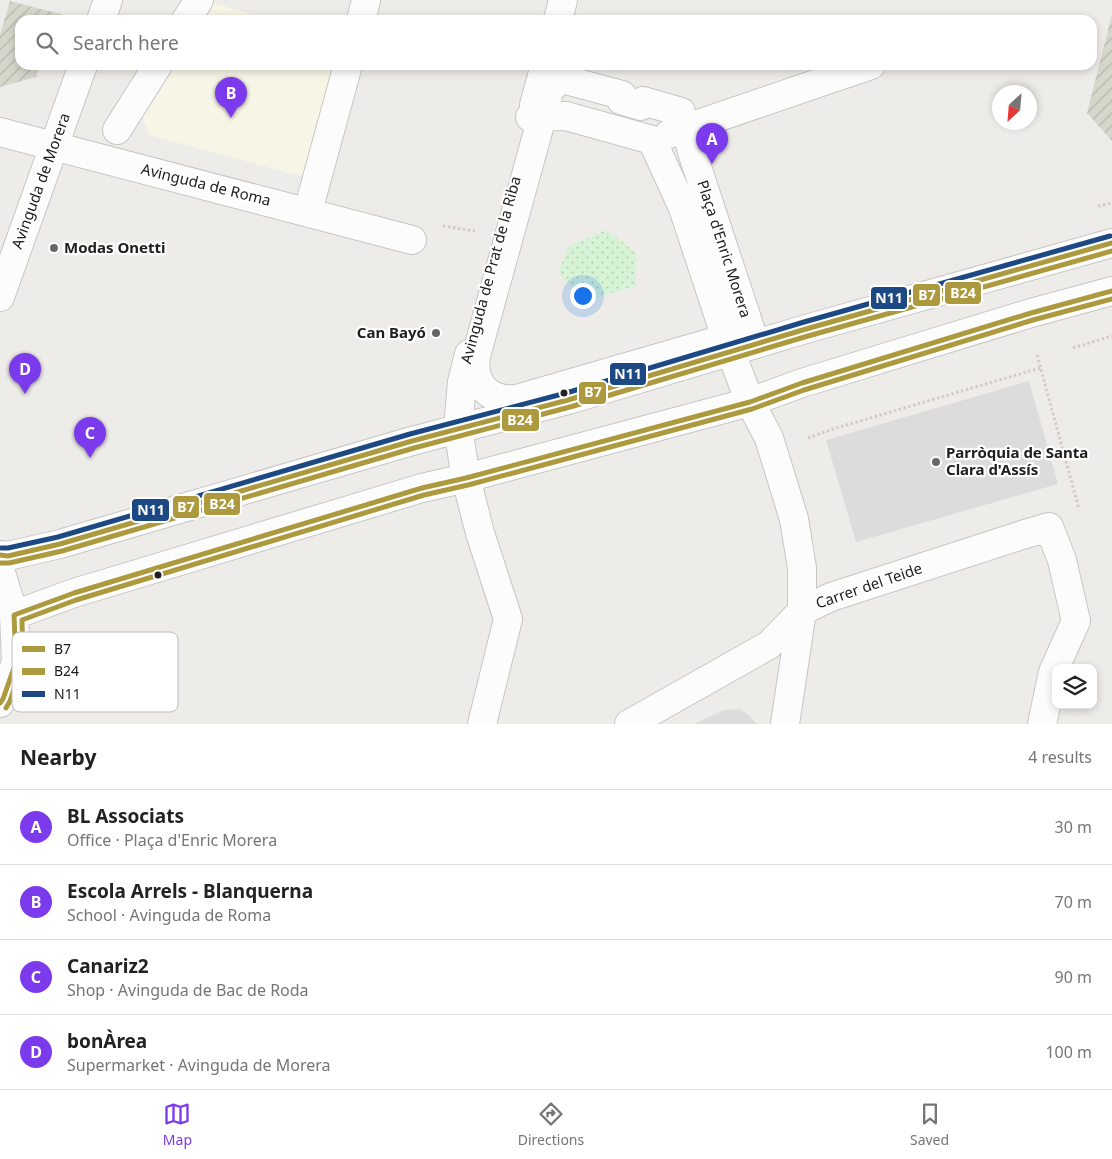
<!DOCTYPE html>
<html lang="en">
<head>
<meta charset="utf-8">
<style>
	body { margin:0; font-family:"Noto Sans",sans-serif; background:#f2f2f2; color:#222 }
	.controls { position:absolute; right:15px; bottom:15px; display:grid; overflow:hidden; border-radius:10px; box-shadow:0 2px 8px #0003 }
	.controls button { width:45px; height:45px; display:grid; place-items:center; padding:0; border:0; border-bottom:1px solid #e0e0e0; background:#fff; color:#222; font:25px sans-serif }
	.compass { position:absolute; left:992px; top:85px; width:45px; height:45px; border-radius:50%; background:#fff; box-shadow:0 2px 8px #0003; rotate:206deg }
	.you { position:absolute; left:582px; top:295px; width:18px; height:18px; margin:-12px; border:4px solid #fff; border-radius:50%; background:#1a73e8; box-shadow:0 0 0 8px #1a73e833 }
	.badge { display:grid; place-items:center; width:32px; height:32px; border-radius:50%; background:#7c3aed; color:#fff; font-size:16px; font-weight:700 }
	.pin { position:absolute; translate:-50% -41px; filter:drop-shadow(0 1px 2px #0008) }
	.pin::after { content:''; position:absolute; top:26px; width:18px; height:15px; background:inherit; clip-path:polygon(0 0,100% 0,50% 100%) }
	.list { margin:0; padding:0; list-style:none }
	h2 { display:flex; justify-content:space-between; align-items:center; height:65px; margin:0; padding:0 20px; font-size:21px }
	h2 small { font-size:16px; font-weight:400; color:#767676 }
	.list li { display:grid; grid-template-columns:32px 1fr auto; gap:15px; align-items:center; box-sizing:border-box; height:75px; padding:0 20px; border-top:1px solid #e0e0e0 }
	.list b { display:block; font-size:19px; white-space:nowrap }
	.list p { margin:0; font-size:16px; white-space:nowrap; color:#767676 }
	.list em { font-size:16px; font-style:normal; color:#767676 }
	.icon { flex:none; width:28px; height:28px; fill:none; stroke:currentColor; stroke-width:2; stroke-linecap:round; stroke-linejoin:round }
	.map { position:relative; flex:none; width:1112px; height:724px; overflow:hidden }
	.search { position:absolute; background:#fff; box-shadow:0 2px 8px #0003; left:15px; right:15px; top:15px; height:55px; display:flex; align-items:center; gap:12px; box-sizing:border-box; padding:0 18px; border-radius:15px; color:#767676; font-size:19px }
	.sheet { height:365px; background:#fff }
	nav { display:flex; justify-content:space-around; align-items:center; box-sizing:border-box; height:70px; border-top:1px solid #e0e0e0; background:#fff; font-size:14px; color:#767676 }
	nav a { display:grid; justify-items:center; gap:2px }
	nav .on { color:#7c3aed }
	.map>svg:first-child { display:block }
	.residential { fill:#dddcda }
	.education { fill:#f7f5e5 }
	.construction { fill:url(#construction-furrows) }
	.park { fill:url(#park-dots) }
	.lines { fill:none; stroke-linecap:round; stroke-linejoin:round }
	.minor-casing { stroke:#c7c6c5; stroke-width:30 }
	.path { stroke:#d7c9c8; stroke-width:3; stroke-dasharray:2.5 2.5; stroke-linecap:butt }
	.minor { stroke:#fcfcfc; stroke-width:28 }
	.bus-1-casing { stroke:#fff; stroke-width:9 }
	.bus-2-casing { stroke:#fff; stroke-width:9 }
	.bus-3-casing { stroke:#fff; stroke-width:9 }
	.bus-1 { stroke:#ad9a3f; stroke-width:5 }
	.bus-2 { stroke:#ad9a3f; stroke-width:5 }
	.bus-3 { stroke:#1c4883; stroke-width:5 }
	.poi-dot { fill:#686766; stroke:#fff; stroke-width:2 }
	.bus-dot { fill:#202020; stroke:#fff; stroke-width:2 }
	.labels { text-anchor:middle; stroke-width:4.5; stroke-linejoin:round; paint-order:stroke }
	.street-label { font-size:15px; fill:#202020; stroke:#fff }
	.poi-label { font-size:15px; font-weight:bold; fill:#202020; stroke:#fff; text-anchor:start }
	.key { fill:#fff; stroke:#bcbcbc; stroke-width:1 }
	.key-label { font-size:14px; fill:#202020 }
	.line-badge { stroke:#fff; stroke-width:2 }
	.badge-label { font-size:14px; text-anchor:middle; font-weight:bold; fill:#fff }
</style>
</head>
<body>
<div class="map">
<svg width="1112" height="724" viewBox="0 0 1112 724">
	<defs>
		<pattern id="construction-furrows" width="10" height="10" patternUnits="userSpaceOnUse" patternTransform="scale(1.25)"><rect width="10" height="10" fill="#d7d6cb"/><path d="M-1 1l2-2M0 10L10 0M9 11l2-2" fill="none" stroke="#b8b7ae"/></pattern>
		<pattern id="park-dots" width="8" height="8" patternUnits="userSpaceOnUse" patternTransform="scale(1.25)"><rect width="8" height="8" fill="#d7f3d6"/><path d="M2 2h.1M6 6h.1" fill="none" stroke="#b8d0b7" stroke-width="1.8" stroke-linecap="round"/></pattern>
	</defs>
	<rect width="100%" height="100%" fill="#eeece9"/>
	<path class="residential" d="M 1029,381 L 1058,484 L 856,542 L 826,440 Z
		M 739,709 L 749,715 L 757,724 L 694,724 L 724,710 Z"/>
	<path class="education" d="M 213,3 L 273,20 L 202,20 Z
		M 171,65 L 334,65 L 304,177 L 149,135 L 140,108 Z"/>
	<path class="construction" d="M 10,1 L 61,14 L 58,20 L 20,20 L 20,65 L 40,65 L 36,77 L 0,87 L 0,35 Z
		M 1112,14 L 1112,141 L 1087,113 Z"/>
	<path class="park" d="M 606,230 L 636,252 L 636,286 L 584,301 L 558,272 L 569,246 Z"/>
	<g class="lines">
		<defs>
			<path id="minor" d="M 101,20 L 108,0
				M 186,20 L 199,0
				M 361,20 L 366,0
				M 558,20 L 563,0
				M 562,79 L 622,95 L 621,100 L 641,106 L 643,101 L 681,112 L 693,155 L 751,331 L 517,399 C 489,402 472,384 476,356 L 550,88 Z
				M 534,105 L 545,65
				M 530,117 L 566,116 L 652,140 L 683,208 L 731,353 L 750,402 L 769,438 L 794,519 L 802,568 L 802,611 L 785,724
				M 117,130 L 158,65
				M 0,132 L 412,240
				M 669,134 L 871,65
				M 308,211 L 348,65
				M 0,297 L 83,65
				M 469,354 L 462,382 L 458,429 L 466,478 L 480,533 L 508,619 L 482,724
				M 0,555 L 8,556 L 60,544 L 412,441 L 568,400 L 806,329 L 1112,243
				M 0,569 L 14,615 L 16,662 L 3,699 L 0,703
				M 14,615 L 74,593 L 422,488 L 466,478 L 750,402 L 802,383 L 1031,313 L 1112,291
				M 629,724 L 769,645 L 802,611 L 831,597 L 1022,535 L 1049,527 L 1062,560 L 1076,621 L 1053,672 L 1042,724"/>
		</defs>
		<use href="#minor" class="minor-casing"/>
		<path class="path" d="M 1098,206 L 1112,203
			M 443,226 L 475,231
			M 1073,348 L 1112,336
			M 1037,355 L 1079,509
			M 808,438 L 833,429 L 1040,368"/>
		<use href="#minor" class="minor"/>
		<defs>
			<path id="bus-1" d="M 0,555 L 8,556 L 60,544 L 412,441 L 568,400 L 806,329 L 1112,243
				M 0,703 L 3,699 L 16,662 L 14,615 L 74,593 L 422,488 L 466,478 L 750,402 L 802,383 L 1031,313 L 1112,291"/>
			<path id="bus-2" d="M 0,563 L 9,563 L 62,551 L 414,448 L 570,407 L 808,336 L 1112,251
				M 6,708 L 10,701 L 23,663 L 22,620 L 76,600 L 424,495 L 468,485 L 752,409 L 804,390 L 1033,320 L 1112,299"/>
			<path id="bus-3" d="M 1,548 L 8,548 L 58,537 L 410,434 L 566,393 L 804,322 L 1110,236"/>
		</defs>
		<use href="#bus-1" class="bus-1-casing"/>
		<use href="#bus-2" class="bus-2-casing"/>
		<use href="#bus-3" class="bus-3-casing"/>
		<use href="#bus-1" class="bus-1"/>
		<use href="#bus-2" class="bus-2"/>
		<use href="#bus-3" class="bus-3"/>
	</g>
	<g class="poi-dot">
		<circle cx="54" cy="248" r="5"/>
		<circle cx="436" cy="333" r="5"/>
		<circle cx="936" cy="462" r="5"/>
	</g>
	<g class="bus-dot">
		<circle cx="564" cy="393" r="4.5"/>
		<circle cx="158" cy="575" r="4.5"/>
	</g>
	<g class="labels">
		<g class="street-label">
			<text transform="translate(41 181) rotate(-70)" y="5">Avinguda de Morera</text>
			<text transform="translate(206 185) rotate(14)" y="5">Avinguda de Roma</text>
			<text transform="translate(724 249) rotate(72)" y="5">Plaça d'Enric Morera</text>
			<text transform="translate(491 270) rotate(-75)" y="5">Avinguda de Prat de la Riba</text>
			<text transform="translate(869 586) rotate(-19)" y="5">Carrer del Teide</text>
		</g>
		<g class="poi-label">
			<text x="64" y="253">Modas Onetti</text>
			<text x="426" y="338" text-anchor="end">Can Bayó</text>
			<text x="946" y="458">Parròquia de Santa<tspan x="946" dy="17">Clara d'Assís</tspan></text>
		</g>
	</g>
	<rect x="12" y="632" width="166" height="80" rx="8" class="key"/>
	<rect x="22" y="646" width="23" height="6" fill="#ad9a3f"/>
	<rect x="22" y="668" width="23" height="7" fill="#ad9a3f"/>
	<rect x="22" y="691" width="23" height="6" fill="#1c4883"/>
	<g class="key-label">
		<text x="54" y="654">B7</text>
		<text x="54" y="676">B24</text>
		<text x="54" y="699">N11</text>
	</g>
	<g class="line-badge">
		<rect x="944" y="281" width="38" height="24" rx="5" fill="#ad9a3f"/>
		<rect x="912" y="283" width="29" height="24" rx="5" fill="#ad9a3f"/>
		<rect x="870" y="286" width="38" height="24" rx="5" fill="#1c4883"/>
		<rect x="609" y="362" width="38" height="24" rx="5" fill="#1c4883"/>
		<rect x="578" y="381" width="29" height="24" rx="5" fill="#ad9a3f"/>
		<rect x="501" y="408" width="39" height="24" rx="5" fill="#ad9a3f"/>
		<rect x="203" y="492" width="38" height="24" rx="5" fill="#ad9a3f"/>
		<rect x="172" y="495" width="28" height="24" rx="5" fill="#ad9a3f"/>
		<rect x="131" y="498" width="39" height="24" rx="5" fill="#1c4883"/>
	</g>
	<g class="badge-label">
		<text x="963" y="298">B24</text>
		<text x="927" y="300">B7</text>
		<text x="889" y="303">N11</text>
		<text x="628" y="379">N11</text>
		<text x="593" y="397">B7</text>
		<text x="520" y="425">B24</text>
		<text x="222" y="509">B24</text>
		<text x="186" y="512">B7</text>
		<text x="151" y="515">N11</text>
	</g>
</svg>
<div class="controls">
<button><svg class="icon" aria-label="layers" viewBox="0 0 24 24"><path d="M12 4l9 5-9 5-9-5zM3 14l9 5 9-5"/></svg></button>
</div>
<svg class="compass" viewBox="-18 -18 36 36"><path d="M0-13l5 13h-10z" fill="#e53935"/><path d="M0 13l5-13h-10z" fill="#767676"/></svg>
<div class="you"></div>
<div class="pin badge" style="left:712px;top:164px">A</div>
<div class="pin badge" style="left:231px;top:118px">B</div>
<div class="pin badge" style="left:90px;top:458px">C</div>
<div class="pin badge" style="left:25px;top:394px">D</div>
<div class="search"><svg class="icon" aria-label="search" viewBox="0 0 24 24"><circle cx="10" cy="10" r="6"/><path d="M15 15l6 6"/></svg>Search here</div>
</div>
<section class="sheet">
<h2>Nearby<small>4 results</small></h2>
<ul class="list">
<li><span class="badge">A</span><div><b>BL Associats</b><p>Office · Plaça d'Enric Morera</p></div><em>30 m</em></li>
<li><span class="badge">B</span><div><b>Escola Arrels - Blanquerna</b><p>School · Avinguda de Roma</p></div><em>70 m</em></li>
<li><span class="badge">C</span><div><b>Canariz2</b><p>Shop · Avinguda de Bac de Roda</p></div><em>90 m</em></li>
<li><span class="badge">D</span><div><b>bonÀrea</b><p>Supermarket · Avinguda de Morera</p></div><em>100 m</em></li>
</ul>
</section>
<nav>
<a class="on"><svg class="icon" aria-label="map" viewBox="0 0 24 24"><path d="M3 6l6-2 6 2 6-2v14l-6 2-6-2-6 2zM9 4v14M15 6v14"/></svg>Map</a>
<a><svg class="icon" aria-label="directions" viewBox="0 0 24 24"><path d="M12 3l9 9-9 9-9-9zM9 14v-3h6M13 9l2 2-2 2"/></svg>Directions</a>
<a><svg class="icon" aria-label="saved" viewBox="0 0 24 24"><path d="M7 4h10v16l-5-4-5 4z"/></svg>Saved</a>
</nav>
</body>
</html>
